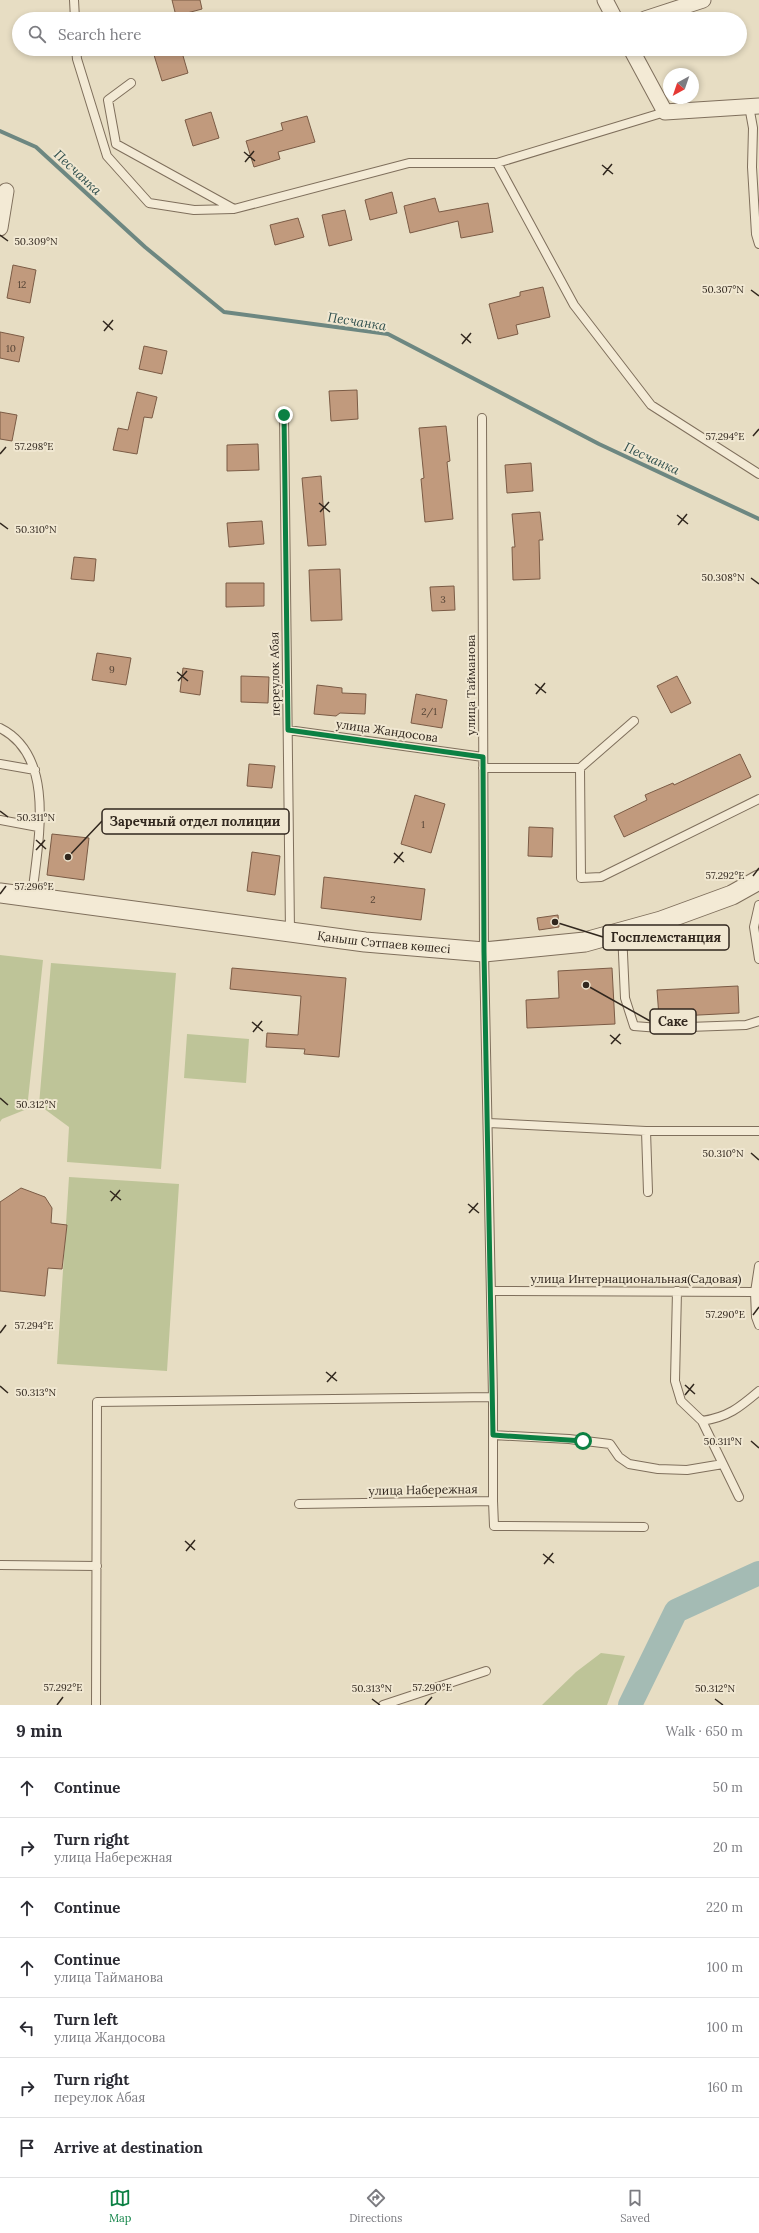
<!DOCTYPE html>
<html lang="en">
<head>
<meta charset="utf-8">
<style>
	body { margin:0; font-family:Lora,serif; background:#f2f2f3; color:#2b2b33 }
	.compass { position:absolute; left:663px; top:68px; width:36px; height:36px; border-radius:50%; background:#fff; box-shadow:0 2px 6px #0003; rotate:220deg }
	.stop { position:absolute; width:12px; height:12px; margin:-9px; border:3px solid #0b8043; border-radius:50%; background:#fff }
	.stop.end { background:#0b8043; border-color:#fff; box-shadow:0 1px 4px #0008 }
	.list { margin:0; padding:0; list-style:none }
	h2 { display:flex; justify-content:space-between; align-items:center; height:52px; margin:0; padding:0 16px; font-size:17px }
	h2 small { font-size:13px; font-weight:400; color:#7c7c81 }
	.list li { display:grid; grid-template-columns:26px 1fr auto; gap:12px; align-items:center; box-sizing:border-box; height:60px; padding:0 16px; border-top:1px solid #e1e1e2 }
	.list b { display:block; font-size:15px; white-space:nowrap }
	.list p { margin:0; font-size:13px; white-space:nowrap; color:#7c7c81 }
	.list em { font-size:13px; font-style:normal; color:#7c7c81 }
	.icon { flex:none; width:22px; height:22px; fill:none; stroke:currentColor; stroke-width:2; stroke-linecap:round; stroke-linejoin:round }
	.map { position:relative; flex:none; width:759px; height:1705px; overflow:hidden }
	.search { position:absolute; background:#fff; box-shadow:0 2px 6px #0003; left:12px; right:12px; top:12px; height:44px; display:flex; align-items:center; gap:10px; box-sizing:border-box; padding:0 14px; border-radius:22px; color:#7c7c81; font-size:15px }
	.sheet { height:472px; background:#fff }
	nav { display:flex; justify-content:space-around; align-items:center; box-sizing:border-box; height:56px; border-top:1px solid #e1e1e2; background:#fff; font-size:11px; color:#7c7c81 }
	nav a { display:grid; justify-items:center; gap:2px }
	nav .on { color:#0b8043 }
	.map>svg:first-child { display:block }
	.green { fill:#bec498 }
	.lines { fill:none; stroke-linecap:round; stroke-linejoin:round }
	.stream { stroke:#6d8781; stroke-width:4 }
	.river { stroke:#a4bbb4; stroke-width:24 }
	.building { fill:#c19a7d; stroke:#7b5b45 }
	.service-casing { stroke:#7f6f5c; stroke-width:10 }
	.minor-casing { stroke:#7f6f5c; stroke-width:17 }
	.tertiary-casing { stroke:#7f6f5c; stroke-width:21 }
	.service { stroke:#f3ead5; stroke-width:8 }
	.minor { stroke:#f3ead5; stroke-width:15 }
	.tertiary { stroke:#f3ead5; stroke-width:19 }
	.route { stroke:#0b8043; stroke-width:5 }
	.ticks { fill:none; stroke:#31271e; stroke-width:1.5 }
	.labels { text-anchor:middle; stroke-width:4; stroke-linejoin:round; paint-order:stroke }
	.number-label { font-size:10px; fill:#554436 }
	.street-label { font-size:12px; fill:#31271e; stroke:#f0e7d1 }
	.water-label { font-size:13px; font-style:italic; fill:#2f4f4d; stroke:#f0e7d1 }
	.ticks-label { font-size:10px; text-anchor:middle; fill:#31271e; stroke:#f0e7d1; stroke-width:4; stroke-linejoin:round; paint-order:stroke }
	.leader { fill:none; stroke:#31271e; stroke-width:1.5 }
	.callout-dot { fill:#31271e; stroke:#f0e7d1; stroke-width:1.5 }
	.callout { fill:#f0e7d1; stroke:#31271e; stroke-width:1.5 }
	.callout-label { font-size:13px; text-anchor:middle; font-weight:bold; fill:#31271e }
</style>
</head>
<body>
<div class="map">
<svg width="759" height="1705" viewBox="0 0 759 1705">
	<rect width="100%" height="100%" fill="#e7ddc3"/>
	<path class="green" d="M 0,955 L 43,960 L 27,1109 L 2,1119 L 0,1122 Z
		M 51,963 L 176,973 L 161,1169 L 67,1162 L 69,1127 L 39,1105 Z
		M 187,1034 L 249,1039 L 246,1083 L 184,1078 Z
		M 69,1177 L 179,1184 L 167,1371 L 57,1364 Z
		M 601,1653 L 625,1656 L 607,1705 L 542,1705 L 576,1672 Z"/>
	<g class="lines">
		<path class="stream" d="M 0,131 L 36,147 L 145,247 L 224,312 L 388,334 L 599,444 L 759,519"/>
		<path class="river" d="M 630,1705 L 676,1611 L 759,1573"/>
	</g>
	<path class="building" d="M 172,0 L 200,0 L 202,9 L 176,16 Z
		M 176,49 L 181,49 L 188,73 L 162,81 L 154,55 Z
		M 211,112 L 219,138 L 193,146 L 185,120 Z
		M 307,116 L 315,142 L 278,152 L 280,159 L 254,167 L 246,141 L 283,130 L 281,123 Z
		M 392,192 L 397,213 L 370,220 L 365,200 Z
		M 435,198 L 439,212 L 488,203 L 493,232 L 461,238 L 458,221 L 410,233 L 404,206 Z
		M 345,210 L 352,240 L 329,246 L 322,215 Z
		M 298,218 L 304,237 L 275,245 L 270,225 Z
		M 13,265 L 36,270 L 30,303 L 7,298 Z
		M 543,287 L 550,317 L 516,325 L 518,334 L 498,339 L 489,304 L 520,296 L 520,292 Z
		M 0,332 L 24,337 L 19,362 L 0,358 Z
		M 144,346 L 167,351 L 162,374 L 139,369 Z
		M 357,390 L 358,419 L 331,421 L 329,391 Z
		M 137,392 L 157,397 L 152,418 L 144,417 L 137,454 L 113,450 L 118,428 L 128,430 Z
		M 0,412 L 17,415 L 12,441 L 0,439 Z
		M 446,426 L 450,461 L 447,462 L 453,519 L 425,522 L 421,479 L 424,478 L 419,428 Z
		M 258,444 L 259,470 L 227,471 L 227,445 Z
		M 531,463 L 533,491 L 507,493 L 505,465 Z
		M 321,476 L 326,545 L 308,546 L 302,478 Z
		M 540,512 L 543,540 L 539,540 L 540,579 L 513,580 L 512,547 L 515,547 L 512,514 Z
		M 262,521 L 264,544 L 229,547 L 227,523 Z
		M 74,557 L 96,559 L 94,581 L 71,579 Z
		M 340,569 L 342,620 L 311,621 L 309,570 Z
		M 226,583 L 264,583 L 264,606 L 226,607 Z
		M 454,586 L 455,610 L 432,611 L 430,587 Z
		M 97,653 L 131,658 L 126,685 L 92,680 Z
		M 183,668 L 203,671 L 200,695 L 180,692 Z
		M 241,676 L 269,677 L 268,703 L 241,702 Z
		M 677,676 L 691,703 L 671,713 L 657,686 Z
		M 317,685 L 342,688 L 342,693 L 366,694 L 365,714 L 340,713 L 336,716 L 314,714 Z
		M 416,694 L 447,700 L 442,728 L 411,723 Z
		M 740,754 L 751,777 L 624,837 L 614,816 L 647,800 L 645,795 L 673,783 L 674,785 Z
		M 249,764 L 275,766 L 272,788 L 247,786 Z
		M 415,795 L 445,804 L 431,853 L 401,844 Z
		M 529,827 L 553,828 L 552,857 L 528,856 Z
		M 52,834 L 89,838 L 84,880 L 47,875 Z
		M 252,852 L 280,856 L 275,895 L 247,891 Z
		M 324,877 L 425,889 L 421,920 L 321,908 Z
		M 558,915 L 559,927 L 539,930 L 537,918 Z
		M 232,968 L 346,978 L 339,1057 L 304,1054 L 305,1049 L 266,1047 L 267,1033 L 298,1035 L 301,996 L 230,989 Z
		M 612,968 L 615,1024 L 527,1028 L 526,1000 L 559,998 L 558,971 Z
		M 738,986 L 739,1013 L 659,1017 L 657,990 Z
		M 21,1188 L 45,1197 L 52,1208 L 51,1223 L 67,1225 L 62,1269 L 48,1268 L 45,1296 L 0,1291 L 0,1202 Z"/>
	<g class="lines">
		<defs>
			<path id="service" d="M 74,0 L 75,19
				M 76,49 L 77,59 L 107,156 L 149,203 L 194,210 L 233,209
				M 131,83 L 108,100 L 116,144 L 234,209 L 409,163 L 497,163
				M 749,106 L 753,128 L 752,167 L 756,234 L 759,244
				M 665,112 L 497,163 L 574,305 L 651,405 L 759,474
				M 284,415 L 290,932
				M 0,728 C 58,757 37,846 32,897
				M 288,730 L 483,757
				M 0,764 L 35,770
				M 483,768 L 580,768 L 634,721
				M 580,768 L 581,878 L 601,877 L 759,799
				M 0,820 L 38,827
				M 759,905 L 754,927 L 759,959
				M 622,932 L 625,998 L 634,1026 L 659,1028 L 746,1025 L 759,1021
				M 488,1123 L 646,1131 L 759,1131
				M 646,1131 L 648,1192
				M 491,1291 L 755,1292 L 759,1266
				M 677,1291 L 675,1381 L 681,1401 L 702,1421
				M 755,1292 L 756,1317 L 759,1325
				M 493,1435 L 569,1439 L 610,1444 L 619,1457 L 629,1464 L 658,1469 L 687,1470 L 723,1464
				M 739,1497 L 702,1421 C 728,1417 739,1408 759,1391
				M 493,1501 L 494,1526 L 644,1527
				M 299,1504 L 493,1501 L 493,1397
				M 0,1565 L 97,1566
				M 96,1705 L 97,1402 L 493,1397 L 484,952 L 482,418
				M 383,1705 L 486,1671"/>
			<path id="minor" d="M 605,0 L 615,19
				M 645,19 L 703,0
				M 631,49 L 665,112 L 759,106
				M 0,228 L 6,191"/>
			<g id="tertiary">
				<path id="s1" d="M 0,893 L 365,942 L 484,952 L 585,942 L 661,921 L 732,895 L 759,880"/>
			</g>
		</defs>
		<use href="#service" class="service-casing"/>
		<use href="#minor" class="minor-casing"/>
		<use href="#tertiary" class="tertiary-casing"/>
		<use href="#service" class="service"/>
		<use href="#minor" class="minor"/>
		<use href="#tertiary" class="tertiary"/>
	</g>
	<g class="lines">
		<path class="route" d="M 284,415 L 288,730 L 483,757 L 484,952 L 493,1435 L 583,1441"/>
	</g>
	<path class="ticks" d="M 244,152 L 255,161M 245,162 L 254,151M 602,165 L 613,174M 603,175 L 612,164M 0,235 L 8,241M 751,290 L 759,296M 103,321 L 113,330M 104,331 L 113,320M 461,334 L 471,343M 462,344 L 471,333M 753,436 L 759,429M 0,454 L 6,447M 319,503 L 330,512M 320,512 L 329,502M 677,515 L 688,524M 0,523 L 8,529M 678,525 L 687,514M 751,578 L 759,584M 177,672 L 188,681M 178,681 L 187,671M 535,684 L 546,693M 536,694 L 545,683M 0,811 L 8,817M 36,840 L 46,849M 36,850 L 45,840M 394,853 L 404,862M 394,863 L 403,852M 753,876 L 759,868M 0,894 L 6,886M 252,1022 L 263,1031M 253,1032 L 262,1021M 610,1035 L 621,1044M 611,1044 L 620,1034M 0,1098 L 8,1105M 751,1153 L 759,1160M 110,1191 L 121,1200M 111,1201 L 120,1190M 468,1204 L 479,1213M 469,1213 L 478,1203M 753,1315 L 759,1307M 0,1333 L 6,1325M 326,1372 L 337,1381M 327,1382 L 336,1372M 685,1385 L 695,1394M 0,1386 L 8,1393M 685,1395 L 694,1384M 751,1441 L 759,1448M 185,1541 L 195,1550M 186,1551 L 195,1540M 543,1554 L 554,1563M 544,1564 L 553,1553M 372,1699 L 380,1705M 715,1699 L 723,1705M 57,1705 L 63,1697M 425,1705 L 432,1697"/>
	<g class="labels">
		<g class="number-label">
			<text x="22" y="288">12</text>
			<text x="11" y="352">10</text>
			<text x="443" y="603">3</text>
			<text x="112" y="673">9</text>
			<text x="429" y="715">2/1</text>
			<text x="423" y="828">1</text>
			<text x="373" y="903">2</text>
		</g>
		<g class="street-label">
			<text transform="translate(275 674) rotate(-91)" y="4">переулок Абая</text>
			<text transform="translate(471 685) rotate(-90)" y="4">улица Тайманова</text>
			<text transform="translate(387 731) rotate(8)" y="4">улица Жандосова</text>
			<text dy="4" stroke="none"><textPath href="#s1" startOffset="387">Қаныш Сәтпаев көшесі</textPath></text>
			<text x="636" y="1283">улица Интернациональная(Садовая)</text>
			<text transform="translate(423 1490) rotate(-1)" y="4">улица Набережная</text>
		</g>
		<g class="water-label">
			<text transform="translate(78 172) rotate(43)" y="5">Песчанка</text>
			<text transform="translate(357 321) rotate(9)" y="5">Песчанка</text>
			<text transform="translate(652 458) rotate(25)" y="5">Песчанка</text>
		</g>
	</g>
	<g class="ticks-label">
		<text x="36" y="245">50.309°N</text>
		<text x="723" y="293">50.307°N</text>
		<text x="725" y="440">57.294°E</text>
		<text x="34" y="450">57.298°E</text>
		<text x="36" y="533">50.310°N</text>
		<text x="723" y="581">50.308°N</text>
		<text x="36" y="821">50.311°N</text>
		<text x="725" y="879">57.292°E</text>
		<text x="34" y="890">57.296°E</text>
		<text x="36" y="1108">50.312°N</text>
		<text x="723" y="1157">50.310°N</text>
		<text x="725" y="1318">57.290°E</text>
		<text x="34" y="1329">57.294°E</text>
		<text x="36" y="1396">50.313°N</text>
		<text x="723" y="1445">50.311°N</text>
		<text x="63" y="1691">57.292°E</text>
		<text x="432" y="1691">57.290°E</text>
		<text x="372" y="1692">50.313°N</text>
		<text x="715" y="1692">50.312°N</text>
	</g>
	<path class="leader" d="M68 857L102 821M555 922L603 937M586 985L650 1021"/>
	<g class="callout-dot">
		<circle cx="68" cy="857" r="4"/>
		<circle cx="555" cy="922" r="4"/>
		<circle cx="586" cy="985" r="4"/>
	</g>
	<g class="callout">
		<rect x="102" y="809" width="187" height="25" rx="4"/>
		<rect x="603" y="925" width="126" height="25" rx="4"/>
		<rect x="650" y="1009" width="46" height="25" rx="4"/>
	</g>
	<g class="callout-label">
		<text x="195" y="826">Заречный отдел полиции</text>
		<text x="666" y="942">Госплемстанция</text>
		<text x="673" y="1026">Саке</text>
	</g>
</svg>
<svg class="compass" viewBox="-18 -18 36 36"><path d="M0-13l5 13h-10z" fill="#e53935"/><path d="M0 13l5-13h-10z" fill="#7c7c81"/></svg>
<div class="stop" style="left:583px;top:1441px"></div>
<div class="stop end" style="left:284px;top:415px"></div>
<div class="search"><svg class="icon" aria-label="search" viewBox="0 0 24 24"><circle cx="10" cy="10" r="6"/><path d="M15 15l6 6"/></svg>Search here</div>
</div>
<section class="sheet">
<h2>9 min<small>Walk · 650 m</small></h2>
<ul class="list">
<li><svg class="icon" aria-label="ahead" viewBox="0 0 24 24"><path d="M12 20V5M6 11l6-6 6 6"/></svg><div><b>Continue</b></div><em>50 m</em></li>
<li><svg class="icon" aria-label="right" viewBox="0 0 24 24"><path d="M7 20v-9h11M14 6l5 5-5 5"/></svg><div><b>Turn right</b><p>улица Набережная</p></div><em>20 m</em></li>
<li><svg class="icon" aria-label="ahead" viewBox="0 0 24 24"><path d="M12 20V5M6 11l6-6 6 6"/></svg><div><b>Continue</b></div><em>220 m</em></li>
<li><svg class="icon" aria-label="ahead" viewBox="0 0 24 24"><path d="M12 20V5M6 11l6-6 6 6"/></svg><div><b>Continue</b><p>улица Тайманова</p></div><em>100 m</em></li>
<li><svg class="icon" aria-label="left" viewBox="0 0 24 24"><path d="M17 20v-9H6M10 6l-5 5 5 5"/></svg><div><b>Turn left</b><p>улица Жандосова</p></div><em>100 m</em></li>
<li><svg class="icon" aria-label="right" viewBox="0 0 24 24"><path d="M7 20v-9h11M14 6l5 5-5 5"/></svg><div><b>Turn right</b><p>переулок Абая</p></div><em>160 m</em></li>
<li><svg class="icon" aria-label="arrive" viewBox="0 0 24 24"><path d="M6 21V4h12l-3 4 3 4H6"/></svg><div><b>Arrive at destination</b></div></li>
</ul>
</section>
<nav>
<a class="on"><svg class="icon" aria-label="map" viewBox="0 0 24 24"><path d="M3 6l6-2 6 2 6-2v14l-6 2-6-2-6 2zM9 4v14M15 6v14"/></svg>Map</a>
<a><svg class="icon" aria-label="directions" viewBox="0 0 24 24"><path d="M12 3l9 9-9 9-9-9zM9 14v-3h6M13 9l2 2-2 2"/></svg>Directions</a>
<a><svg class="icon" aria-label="saved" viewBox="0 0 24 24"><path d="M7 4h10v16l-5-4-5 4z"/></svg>Saved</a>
</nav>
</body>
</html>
